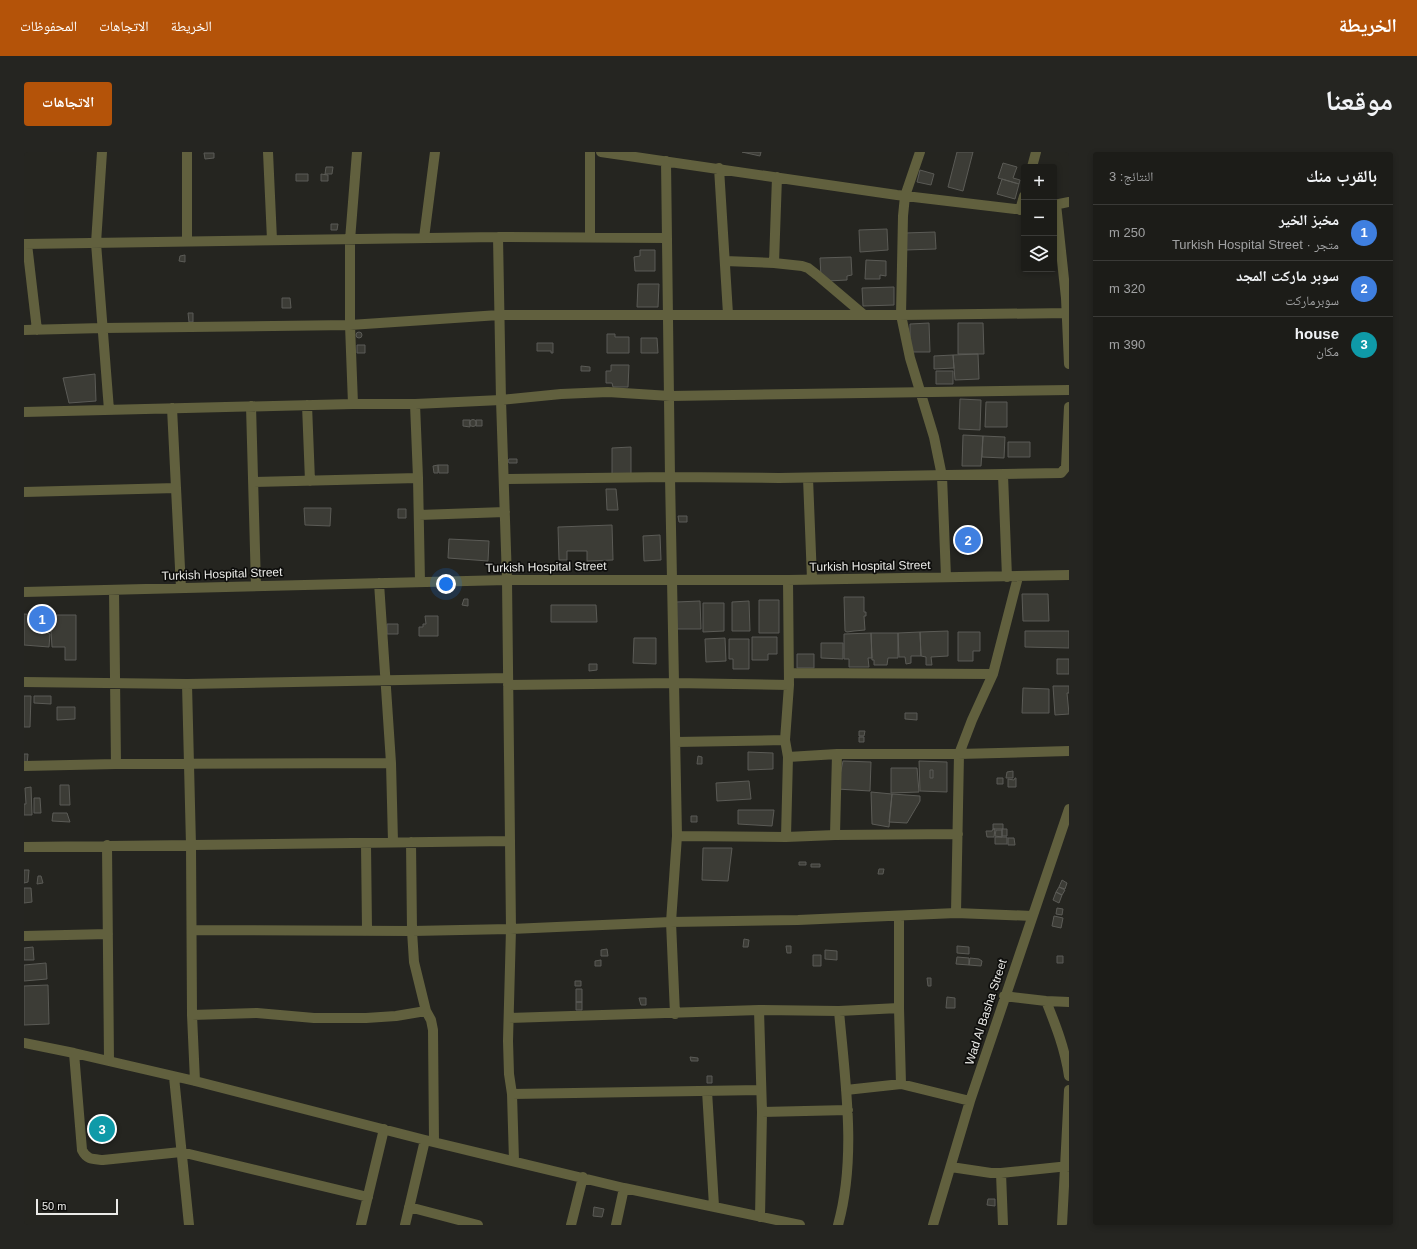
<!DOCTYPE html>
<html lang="ar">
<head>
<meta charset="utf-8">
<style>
	body { margin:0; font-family:Arial,"Noto Naskh Arabic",sans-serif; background:#252521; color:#f1f3f6; direction:rtl }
	.controls { position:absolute; right:12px; top:12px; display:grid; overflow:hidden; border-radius:4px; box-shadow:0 2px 6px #0003 }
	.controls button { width:36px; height:36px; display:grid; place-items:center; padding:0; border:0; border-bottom:1px solid #3a3a37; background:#1c1c18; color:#f1f3f6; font:20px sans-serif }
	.scale { position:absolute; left:12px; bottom:10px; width:82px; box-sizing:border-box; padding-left:4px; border:2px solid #ebebe8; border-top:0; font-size:11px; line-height:14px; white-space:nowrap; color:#ebebe8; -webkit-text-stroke:3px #0e0e0c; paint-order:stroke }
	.you { position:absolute; left:422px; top:432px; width:14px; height:14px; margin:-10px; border:3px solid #fff; border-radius:50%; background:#1a73e8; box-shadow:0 0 0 6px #1a73e833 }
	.badge { display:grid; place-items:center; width:26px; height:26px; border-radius:50%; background:#b45309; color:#fff; font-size:13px; font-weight:700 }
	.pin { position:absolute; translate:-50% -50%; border:2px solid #fff; box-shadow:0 1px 4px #0006 }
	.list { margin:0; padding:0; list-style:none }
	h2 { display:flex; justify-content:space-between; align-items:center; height:52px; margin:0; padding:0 16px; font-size:17px }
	h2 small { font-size:13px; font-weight:400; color:#a0a1a2 }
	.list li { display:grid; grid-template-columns:26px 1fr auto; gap:12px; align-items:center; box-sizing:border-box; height:56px; padding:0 16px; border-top:1px solid #3a3a37 }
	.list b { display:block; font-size:15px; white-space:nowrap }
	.list p { margin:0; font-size:13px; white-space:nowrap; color:#a0a1a2 }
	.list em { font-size:13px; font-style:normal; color:#a0a1a2 }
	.icon { flex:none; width:22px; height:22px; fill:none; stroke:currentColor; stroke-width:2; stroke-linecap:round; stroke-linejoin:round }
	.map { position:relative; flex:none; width:1045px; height:1073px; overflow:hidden; direction:ltr; border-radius:4px }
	header { display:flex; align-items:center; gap:24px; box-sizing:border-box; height:56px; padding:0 20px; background:#b45309; color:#fff }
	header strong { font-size:19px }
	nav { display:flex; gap:22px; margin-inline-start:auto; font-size:14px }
	.intro { display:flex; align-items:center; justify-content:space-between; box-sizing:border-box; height:96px; padding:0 24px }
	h1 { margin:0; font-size:28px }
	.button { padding:10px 18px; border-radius:4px; background:#b45309; color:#fff; font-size:14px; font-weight:700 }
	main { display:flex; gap:24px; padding:0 24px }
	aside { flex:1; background:#1c1c18; border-radius:4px; box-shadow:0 2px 6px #0003 }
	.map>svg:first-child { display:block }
	.building { fill:#3c3c36; stroke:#5b5b56 }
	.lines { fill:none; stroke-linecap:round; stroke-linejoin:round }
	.minor { stroke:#61603e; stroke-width:10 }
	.labels { text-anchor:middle; stroke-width:3.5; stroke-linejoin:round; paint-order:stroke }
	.street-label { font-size:12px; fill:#ebebe8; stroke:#0e0e0c }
</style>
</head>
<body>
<header>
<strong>الخريطة</strong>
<nav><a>الخريطة</a><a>الاتجاهات</a><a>المحفوظات</a></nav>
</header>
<div class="intro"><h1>موقعنا</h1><a class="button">الاتجاهات</a></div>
<main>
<aside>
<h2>بالقرب منك<small>النتائج: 3</small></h2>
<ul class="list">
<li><span class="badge" style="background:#3f7fe0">1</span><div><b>مخبز الخير</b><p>متجر · Turkish Hospital Street</p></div><em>250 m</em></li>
<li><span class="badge" style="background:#3f7fe0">2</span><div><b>سوبر ماركت المجد</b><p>سوبرماركت</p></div><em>320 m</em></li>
<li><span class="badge" style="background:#0f9aa8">3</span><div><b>house</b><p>مكان</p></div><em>390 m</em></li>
</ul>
</aside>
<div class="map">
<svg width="1045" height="1073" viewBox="0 0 1045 1073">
	<rect width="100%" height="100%" fill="#252520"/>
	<path class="building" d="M 718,0 L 737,0 L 736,4 Z
		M 933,0 L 949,0 L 939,39 L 924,35 Z
		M 180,1 L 190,1 L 190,6 L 181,7 Z
		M 979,11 L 993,15 L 989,26 L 996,28 L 995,32 L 974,26 Z
		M 302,15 L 309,15 L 308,22 L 301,22 Z
		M 896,18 L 910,22 L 907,33 L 893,30 Z
		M 272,22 L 284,22 L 284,29 L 272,29 Z
		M 297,22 L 304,23 L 304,29 L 297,29 Z
		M 978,27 L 995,32 L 991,47 L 973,42 Z
		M 307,72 L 314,72 L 313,78 L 307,78 Z
		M 863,77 L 864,98 L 836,100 L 835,78 Z
		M 911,80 L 912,97 L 881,98 L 881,81 Z
		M 616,98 L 631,98 L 631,119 L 611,119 L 610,105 L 616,104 Z
		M 161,103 L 161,110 L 155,109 L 156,104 Z
		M 827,105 L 828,123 L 823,124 L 823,128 L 803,129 L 797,125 L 796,106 Z
		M 842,108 L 862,109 L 862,124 L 856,123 L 856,127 L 841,127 Z
		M 614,132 L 635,132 L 634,155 L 613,155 Z
		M 870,135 L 870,153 L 839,154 L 838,136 Z
		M 258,146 L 266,146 L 267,156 L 258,156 Z
		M 164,161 L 169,161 L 169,170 L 165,170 Z
		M 905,171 L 906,200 L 886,200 L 886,172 Z
		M 934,171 L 959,171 L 960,202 L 934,202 Z
		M332 183a3 3 0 1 1 6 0a3 3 0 1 1-6 0Z
		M 583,182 L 591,182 L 591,185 L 605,185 L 605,201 L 583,201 Z
		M 617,186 L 633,186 L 634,201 L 617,201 Z
		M 513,191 L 529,191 L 529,201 L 527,201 L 527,199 L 513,199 Z
		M 333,193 L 341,193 L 341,201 L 333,201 Z
		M 954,202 L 955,227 L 931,228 L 929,203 Z
		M 929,203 L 930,216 L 910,217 L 910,204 Z
		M 587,213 L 605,213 L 604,235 L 589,235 L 588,231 L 582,231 L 582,219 L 587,219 Z
		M 557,214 L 566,215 L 566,219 L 557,219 Z
		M 912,219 L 929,219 L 929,232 L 912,232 Z
		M 71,222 L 72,249 L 45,251 L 39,226 Z
		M 936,247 L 957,248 L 956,278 L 935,277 Z
		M 962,250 L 983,250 L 983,275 L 961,275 Z
		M445.5 271a3.5 3.5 0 1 1 7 0a3.5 3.5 0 1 1-7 0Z
		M 439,268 L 446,268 L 446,275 L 439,274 Z
		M 452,268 L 458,268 L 458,274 L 452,274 Z
		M 939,283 L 959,284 L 957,314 L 938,314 Z
		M 959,284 L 981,285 L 980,306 L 958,305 Z
		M 984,290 L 1006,290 L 1006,305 L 984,305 Z
		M 607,295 L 607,323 L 588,323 L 588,296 Z
		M 485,307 L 493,307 L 493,311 L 485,311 L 484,309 Z
		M 414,313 L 424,313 L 424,321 L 415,321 Z
		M 414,313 L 414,321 L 410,321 L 409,314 Z
		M 582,337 L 592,337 L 594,358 L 583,358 Z
		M 280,356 L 307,356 L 306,374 L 281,373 Z
		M 374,357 L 382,357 L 382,366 L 374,366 Z
		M 654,364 L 663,364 L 663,370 L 655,370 Z
		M 588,373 L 589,408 L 563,409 L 563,399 L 543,399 L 543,408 L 535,408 L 534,375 Z
		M 636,383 L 637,408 L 620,409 L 619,384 Z
		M 425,387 L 465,389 L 464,409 L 424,406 Z
		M 998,442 L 1024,442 L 1025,469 L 999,469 Z
		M 820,445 L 840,445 L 840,460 L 842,460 L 842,464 L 840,464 L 841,478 L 830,479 L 823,480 L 821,479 Z
		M 440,447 L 444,447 L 444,454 L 438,453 Z
		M 735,448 L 755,448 L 755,481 L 735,481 Z
		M 676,449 L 677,477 L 653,477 L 652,450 Z
		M 725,449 L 726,479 L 708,479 L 708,450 Z
		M 679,451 L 700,451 L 700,479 L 679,480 Z
		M 527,453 L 572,453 L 573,470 L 527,470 Z
		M 0,462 L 16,463 L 15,477 L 26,482 L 25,495 L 0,493 Z
		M 18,463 L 52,463 L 52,508 L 41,508 L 41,495 L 28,495 L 27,479 L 18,479 Z
		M 401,464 L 414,464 L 414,484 L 395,484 L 395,475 L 399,475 L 399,472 L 402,472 Z
		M 363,472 L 374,472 L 374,482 L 363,482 Z
		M 924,479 L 924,504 L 907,505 L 908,513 L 902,513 L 902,505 L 897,504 L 896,480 Z
		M 1001,479 L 1045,479 L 1045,496 L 1001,495 Z
		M 896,480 L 897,504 L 887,504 L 887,511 L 882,512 L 881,505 L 875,505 L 874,481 Z
		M 934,480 L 956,480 L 956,499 L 949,499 L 949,509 L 934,509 Z
		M 847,481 L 874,481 L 874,506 L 864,506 L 863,513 L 850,513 L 850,508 L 848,508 Z
		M 847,481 L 848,506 L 844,506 L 845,515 L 825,515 L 825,507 L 820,507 L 820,482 Z
		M 728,485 L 753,485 L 753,502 L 744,502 L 744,508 L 728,508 Z
		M 610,486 L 632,486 L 632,512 L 609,511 Z
		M 701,486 L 702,509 L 682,510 L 681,487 Z
		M 705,487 L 725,487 L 725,517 L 709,517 L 709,507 L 705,507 Z
		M 797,491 L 819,491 L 819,507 L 797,506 Z
		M 773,502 L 790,502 L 790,516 L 773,516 Z
		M 1033,507 L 1045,507 L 1045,522 L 1033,522 Z
		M 565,512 L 573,512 L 573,518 L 565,519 Z
		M 1029,534 L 1045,534 L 1045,541 L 1043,541 L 1045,562 L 1031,563 Z
		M 999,536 L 1025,537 L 1025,561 L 998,561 Z
		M 0,544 L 7,544 L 6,575 L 0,575 Z
		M 10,544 L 27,544 L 27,552 L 10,551 Z
		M 33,555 L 51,555 L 51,567 L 33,568 Z
		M 881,561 L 893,561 L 893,568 L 881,567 Z
		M 835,579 L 841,579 L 840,584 L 835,584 Z
		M 835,585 L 840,585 L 840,590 L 835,590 Z
		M 724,600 L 749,601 L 749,617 L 724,618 Z
		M 0,602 L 4,602 L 3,613 L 0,613 Z
		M 674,604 L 678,605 L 678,612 L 673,612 Z
		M 819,609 L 847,610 L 846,639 L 813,637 Z
		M 895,609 L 923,610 L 923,640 L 896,639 Z
		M 867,616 L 893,616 L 895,640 L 867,641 Z
		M 906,618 L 909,618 L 909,626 L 906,626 Z
		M 989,619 L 989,626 L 982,626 L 983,620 Z
		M 973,626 L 979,626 L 979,632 L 973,632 Z
		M 991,626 L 992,626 L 992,635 L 984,635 L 984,627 L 990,628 Z
		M 725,629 L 727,647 L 693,649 L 692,631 Z
		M 36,633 L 45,633 L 46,653 L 36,653 Z
		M 7,635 L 8,663 L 0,663 L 0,652 L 2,652 L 1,636 Z
		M 847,640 L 868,642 L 865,675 L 848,672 Z
		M 868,642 L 896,644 L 896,649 L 883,671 L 865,670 Z
		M 10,646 L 16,646 L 17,661 L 10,661 Z
		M 714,658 L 750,658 L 748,674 L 714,672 Z
		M 29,661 L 43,661 L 46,670 L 28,669 Z
		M 667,664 L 673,664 L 673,670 L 667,670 Z
		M 969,672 L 979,672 L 979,677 L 969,677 Z
		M 969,677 L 971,677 L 970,685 L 963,685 L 962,679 L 968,679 Z
		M 978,677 L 983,677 L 983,684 L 978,684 Z
		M 972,678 L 978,678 L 978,685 L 971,684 Z
		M 971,685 L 983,685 L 983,692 L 971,692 Z
		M 984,686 L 990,686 L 991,693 L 984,693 Z
		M 679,696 L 708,696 L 704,729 L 678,728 Z
		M 775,710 L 782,710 L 782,713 L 775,713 Z
		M 787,712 L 796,712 L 796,715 L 787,715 Z
		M 855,717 L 860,717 L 859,722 L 854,722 Z
		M 0,718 L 5,718 L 4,730 L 0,731 Z
		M 14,724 L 17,724 L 19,731 L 13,732 Z
		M 1038,728 L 1043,731 L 1041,737 L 1035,735 Z
		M 1035,735 L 1041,738 L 1038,743 L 1032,740 Z
		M 0,736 L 7,736 L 8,750 L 0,751 Z
		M 1032,740 L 1038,743 L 1035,751 L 1029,748 Z
		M 1033,756 L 1039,757 L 1038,763 L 1032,762 Z
		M 1030,764 L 1039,766 L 1037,776 L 1028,774 Z
		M 720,787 L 725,788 L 724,795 L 719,795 Z
		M 762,794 L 767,794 L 767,801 L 763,801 Z
		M 933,794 L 945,795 L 945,802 L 933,801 Z
		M 9,795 L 10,808 L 0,808 L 0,796 Z
		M 583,797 L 584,804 L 577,804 L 577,798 Z
		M 801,798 L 813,799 L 813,808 L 801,807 Z
		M 789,803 L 797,803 L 797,814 L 789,814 Z
		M 1033,804 L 1039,804 L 1039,811 L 1033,811 Z
		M 933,805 L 945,806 L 945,813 L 932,812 Z
		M 946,806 L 955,807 L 958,809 L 957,814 L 945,813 Z
		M 577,808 L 577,814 L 571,814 L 571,809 Z
		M 22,811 L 23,827 L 0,829 L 0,813 Z
		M 903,826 L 907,826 L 907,834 L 904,834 Z
		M 551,829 L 557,829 L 557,834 L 551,834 Z
		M 24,833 L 25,872 L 0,873 L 0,834 Z
		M 552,837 L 558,837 L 558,850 L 552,850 Z
		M 923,845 L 931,846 L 931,856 L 922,856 Z
		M 615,846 L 622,846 L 622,853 L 617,853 Z
		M 552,850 L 558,850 L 558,858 L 552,858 Z
		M 666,905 L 674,906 L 674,909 L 667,909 Z
		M 683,924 L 688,924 L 688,931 L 683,931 Z
		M 73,970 L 84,972 L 83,982 L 78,983 L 79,989 L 72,989 L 71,981 Z
		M 964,1047 L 971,1047 L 971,1054 L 963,1053 Z
		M 570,1055 L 580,1057 L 578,1065 L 569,1064 Z"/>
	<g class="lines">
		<path class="minor" d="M 78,0 L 72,91 L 85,258
			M 163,0 L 163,89
			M 244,0 L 248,88
			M 566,0 L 566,85
			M 577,0 L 873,43 L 991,57 L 1000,57
			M 896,0 L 881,44 L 879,64 L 877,163 L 886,206 L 910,285 L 918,324 L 922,425
			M 642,9 L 646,325 L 653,684 L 647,770 L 651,862
			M 1008,15 L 1012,0
			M 695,16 L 704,162
			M 1032,52 L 1042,146 L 1045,212
			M 1030,53 L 1045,50
			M 996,58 L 1000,44
			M 474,85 L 477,248 L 483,428 L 487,777 L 484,889 L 485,922 L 488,942 L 490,1009
			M 400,86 L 411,0
			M 0,92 L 474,85 L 643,86
			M 3,92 L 13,178
			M 701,109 L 750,111 L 778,114 L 784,116 L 793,123 L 839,162
			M 750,111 L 753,25
			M 0,178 L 79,176 L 326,173 L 475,163 L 877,163 L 1045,161
			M 329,252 L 326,173 L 326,88 L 333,0
			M 283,253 L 286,329
			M 227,254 L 232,434
			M 148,256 L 157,436
			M 0,260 L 329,252 L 391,252 L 477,248 L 537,242 L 584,240 L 646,244 L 1045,238
			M 979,323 L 983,425
			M 394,326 L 396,430
			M 784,326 L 788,427
			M 480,327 L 646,325 L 755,326 L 1037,321 L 1042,315 L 1045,255
			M 230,330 L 394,326 L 391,252
			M 0,340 L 152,336
			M 395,363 L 481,360
			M 355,431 L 367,611 L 369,690
			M 90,438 L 92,612
			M 0,440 L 483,428 L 764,428 L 1045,423
			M 765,521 L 969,522
			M 0,530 L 163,532 L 484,526
			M 163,532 L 167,693 L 168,863 L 171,929
			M 484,533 L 651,531 L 765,533
			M 652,590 L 761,588
			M 764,605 L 813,602 L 935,602 L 1045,599
			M 0,614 L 92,612 L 367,611
			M 811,683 L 813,602
			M 653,684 L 762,685 L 811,683 L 934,682
			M 762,685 L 764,605 L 761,588 L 765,533 L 764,428
			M 387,690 L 388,779 L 390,810 L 402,859 L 407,868 L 409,878 L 410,990
			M 342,692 L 343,778
			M 83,693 L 85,909
			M 0,695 L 485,689
			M 932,761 L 935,602 L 948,568 L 969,522 L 994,425
			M 875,764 L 875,856 L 877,932
			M 168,778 L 388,779 L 487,777 L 647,770 L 774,768 L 932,761 L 1008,764
			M 0,784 L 84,782
			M 980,844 L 1022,849 L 1045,850
			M 1022,849 C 1032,874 1041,897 1045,924
			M 735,858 L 738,960 L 736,1065
			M 168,863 L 233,861 L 290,866 L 342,866 L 372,864 L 402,859
			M 485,866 L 735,858 L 815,859 L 875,856
			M 0,891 L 50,901 L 171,929 L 401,988 L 600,1036 L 776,1073
			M 50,901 L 58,998 C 63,1008 69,1007 79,1008 L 157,1000 L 344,1045
			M 150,925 L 165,1073
			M 822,938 L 877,932 L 946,949
			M 683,939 L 690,1054
			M 488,942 L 737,938
			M 738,960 L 824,958
			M 927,1015 L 967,1021 L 977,1021 L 1045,1014
			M 977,1021 L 979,1073
			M 385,1055 L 454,1073
			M 337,1073 L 360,977
			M 381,1073 L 401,988
			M 547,1073 L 559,1025
			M 592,1073 L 600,1036
			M 814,1073 C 833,1005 821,928 815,859
			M 909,1073 L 946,949 L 1045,657
			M 1038,1073 L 1045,938"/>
	</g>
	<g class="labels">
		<g class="street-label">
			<text transform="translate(846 414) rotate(-1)" y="4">Turkish Hospital Street</text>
			<text transform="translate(522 415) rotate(-1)" y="4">Turkish Hospital Street</text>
			<text transform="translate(198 422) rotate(-2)" y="4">Turkish Hospital Street</text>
			<text transform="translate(962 860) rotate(-72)" y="4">Wad Al Basha Street</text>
		</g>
	</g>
</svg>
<div class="controls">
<button>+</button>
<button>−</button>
<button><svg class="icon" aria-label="layers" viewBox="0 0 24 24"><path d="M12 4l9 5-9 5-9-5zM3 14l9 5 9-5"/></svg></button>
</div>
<div class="scale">50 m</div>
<div class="you"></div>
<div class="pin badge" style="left:18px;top:467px;background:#3f7fe0">1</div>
<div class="pin badge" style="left:944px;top:388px;background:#3f7fe0">2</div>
<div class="pin badge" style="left:78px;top:977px;background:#0f9aa8">3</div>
</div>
</main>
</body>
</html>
